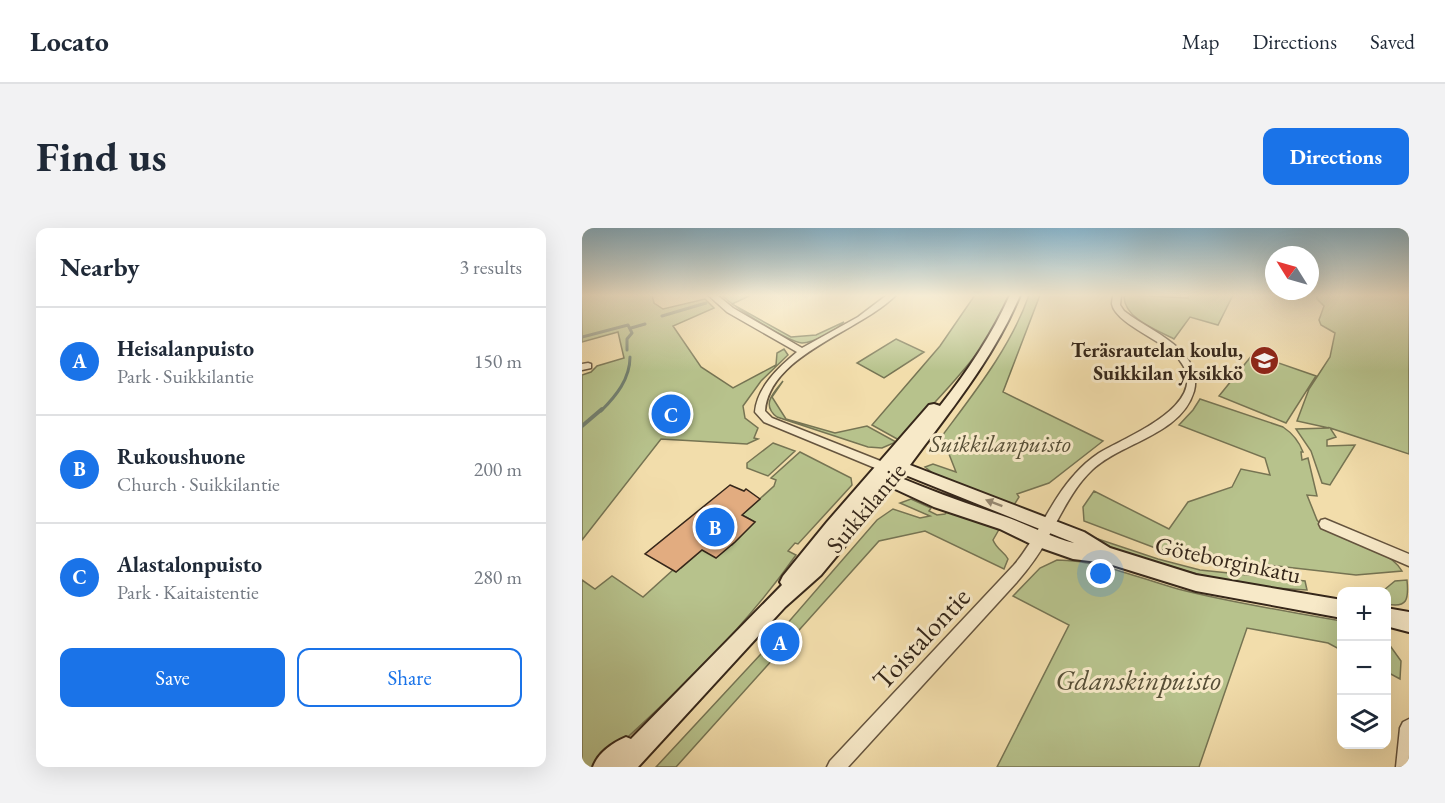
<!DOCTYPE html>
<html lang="en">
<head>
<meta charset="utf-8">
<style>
	body { margin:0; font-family:"EB Garamond",serif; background:#f2f2f3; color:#1f2937 }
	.controls { position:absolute; right:18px; bottom:18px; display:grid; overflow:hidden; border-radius:12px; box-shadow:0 6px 24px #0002 }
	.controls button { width:54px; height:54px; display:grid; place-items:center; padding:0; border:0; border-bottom:2px solid #e0e1e3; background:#fff; color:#1f2937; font:30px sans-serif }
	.compass { position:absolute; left:683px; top:18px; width:54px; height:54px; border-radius:50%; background:#fff; box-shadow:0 6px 24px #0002; rotate:307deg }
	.you { position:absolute; left:519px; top:346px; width:21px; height:21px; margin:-15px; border:4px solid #fff; border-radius:50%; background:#1a73e8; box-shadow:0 0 0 9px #1a73e833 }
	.badge { display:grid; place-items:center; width:39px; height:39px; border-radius:50%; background:#1a73e8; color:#fff; font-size:20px; font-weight:700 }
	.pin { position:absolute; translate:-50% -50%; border:3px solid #fff; box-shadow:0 2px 6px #0006 }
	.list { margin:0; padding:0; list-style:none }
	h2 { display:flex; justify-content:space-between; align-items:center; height:78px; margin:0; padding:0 24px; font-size:26px }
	h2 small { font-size:20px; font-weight:400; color:#747a83 }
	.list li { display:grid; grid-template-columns:39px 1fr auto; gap:18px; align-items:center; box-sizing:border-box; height:108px; padding:0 24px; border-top:2px solid #e0e1e3 }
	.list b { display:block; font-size:22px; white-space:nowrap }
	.list p { margin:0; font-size:20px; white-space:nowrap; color:#747a83 }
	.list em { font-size:20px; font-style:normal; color:#747a83 }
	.actions { display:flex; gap:12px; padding:18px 24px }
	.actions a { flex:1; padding:14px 0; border:2px solid #1a73e8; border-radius:12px; text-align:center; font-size:21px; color:#1a73e8 }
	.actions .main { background:#1a73e8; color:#fff }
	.icon { flex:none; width:33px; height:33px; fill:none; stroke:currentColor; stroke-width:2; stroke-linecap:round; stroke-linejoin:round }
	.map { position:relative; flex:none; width:827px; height:539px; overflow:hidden; border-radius:12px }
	header { display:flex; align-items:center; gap:36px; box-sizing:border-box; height:84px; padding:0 30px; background:#fff; border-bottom:2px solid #e0e1e3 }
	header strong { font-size:28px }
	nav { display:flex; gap:33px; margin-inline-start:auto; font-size:21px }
	.intro { display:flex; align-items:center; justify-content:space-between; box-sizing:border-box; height:144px; padding:0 36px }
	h1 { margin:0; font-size:42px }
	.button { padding:15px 27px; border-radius:12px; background:#1a73e8; color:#fff; font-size:21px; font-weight:700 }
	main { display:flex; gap:36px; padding:0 36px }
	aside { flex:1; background:#fff; border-radius:12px; box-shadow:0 6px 24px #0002 }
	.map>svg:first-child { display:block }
	.green { fill:#b7c28c; stroke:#767453; stroke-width:1.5 }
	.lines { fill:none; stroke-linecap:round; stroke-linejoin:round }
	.stream-far1 { stroke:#738070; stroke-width:3 }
	.stream { stroke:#738070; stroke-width:4 }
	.building { fill:#e2ac80; stroke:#36271a; stroke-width:1.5 }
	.street-casing { stroke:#65543e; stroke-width:3 }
	.secondary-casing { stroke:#36271a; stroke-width:4 }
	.street { fill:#f7e9c8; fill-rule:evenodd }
	.secondary { fill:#f7e9c8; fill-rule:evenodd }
	.oneway { fill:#968871 }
	.labels { text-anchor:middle; stroke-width:6; stroke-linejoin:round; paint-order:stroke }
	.far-poi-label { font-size:20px; font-weight:bold; fill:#36271a; stroke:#f7e9c8; text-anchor:end }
	.park-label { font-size:24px; font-style:italic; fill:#564e36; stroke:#f7e9c8 }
	.street-label { font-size:24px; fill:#36271a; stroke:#f7e9c8 }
	.near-street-label { font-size:28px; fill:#36271a; stroke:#f7e9c8 }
	.near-park-label { font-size:28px; font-style:italic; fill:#564e36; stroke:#f7e9c8 }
</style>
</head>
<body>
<header>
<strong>Locato</strong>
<nav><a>Map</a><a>Directions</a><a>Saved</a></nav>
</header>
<div class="intro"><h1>Find us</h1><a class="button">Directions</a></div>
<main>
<aside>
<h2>Nearby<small>3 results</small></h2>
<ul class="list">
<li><span class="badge">A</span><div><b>Heisalanpuisto</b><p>Park · Suikkilantie</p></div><em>150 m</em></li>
<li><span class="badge">B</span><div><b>Rukoushuone</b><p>Church · Suikkilantie</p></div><em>200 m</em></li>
<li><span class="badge">C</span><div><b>Alastalonpuisto</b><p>Park · Kaitaistentie</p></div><em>280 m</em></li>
</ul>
<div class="actions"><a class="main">Save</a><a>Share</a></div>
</aside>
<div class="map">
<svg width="827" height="539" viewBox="0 0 827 539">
	<rect width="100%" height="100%" fill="#f2ddab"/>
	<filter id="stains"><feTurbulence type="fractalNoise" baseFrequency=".00333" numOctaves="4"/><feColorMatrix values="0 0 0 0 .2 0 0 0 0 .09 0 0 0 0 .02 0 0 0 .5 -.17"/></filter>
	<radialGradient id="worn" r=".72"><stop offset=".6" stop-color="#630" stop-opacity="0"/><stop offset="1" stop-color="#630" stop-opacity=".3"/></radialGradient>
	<path class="green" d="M 0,67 L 70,67 L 72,75 L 81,81 L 123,71 L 132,80 L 91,98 L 119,139 L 151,160 L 194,137 L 195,125 L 202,121 L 206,127 L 179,153 L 161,178 L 163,190 L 176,200 L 172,210 L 176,211 L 165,216 L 79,211 L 0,312 L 0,147 L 9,144 L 15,138 L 42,130 L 36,104 L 0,114 Z
		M 140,67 L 169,67 L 150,76 L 209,109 L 234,107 L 262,94 C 254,102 232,115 220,115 C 206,114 150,78 140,67 Z
		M 393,67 L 426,67 C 425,103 343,185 317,212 L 290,197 L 358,118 Z
		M 447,67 L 458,67 L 421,164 L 521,213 L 467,255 L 435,266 L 437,269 L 432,277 L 352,246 L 343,239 L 351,236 L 374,244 L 360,208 C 392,165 429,119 447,67 Z
		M 545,67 L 606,70 L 607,67 L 651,67 L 636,97 L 608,89 L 592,111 C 575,102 543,91 542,69 Z
		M 735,67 L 827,67 L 827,226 L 748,200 L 754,209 L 745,212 L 745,218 L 773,217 L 748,257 L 740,255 L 729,223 L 714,201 L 747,200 L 715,193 L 727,161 L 748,129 L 753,105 L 739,97 L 737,92 L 742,78 L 735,71 Z
		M 314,111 L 342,124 L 302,150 L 275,135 Z
		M 671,126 L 734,148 L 704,195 L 637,168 Z
		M 201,153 L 190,169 L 204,191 L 253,205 L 285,198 L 314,214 L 300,220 L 286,219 L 195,189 C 179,177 191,165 201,153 Z
		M 618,171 L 701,199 C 710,205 717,213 721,224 L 719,224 L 720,232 L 726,230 L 735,268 L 725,267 L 735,292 L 742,300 C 764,310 808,322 820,343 L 774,347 L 623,330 L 576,321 L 502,293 L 501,279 L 512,263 L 587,301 L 606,274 L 650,259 L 659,241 L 688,247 L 683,230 L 597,197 L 611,182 Z
		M 191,215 L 213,223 L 186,248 L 165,240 L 165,235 Z
		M 218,224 L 269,250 L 270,257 L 216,316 L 213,315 L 206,323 L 214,327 C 157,408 86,473 13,539 L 0,539 L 0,352 L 13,361 L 30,348 L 61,369 L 91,342 L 99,340 L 120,322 L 150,317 L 173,294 L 160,287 L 192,258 L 194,252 L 189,250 Z
		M 329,271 L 349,280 L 347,283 L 355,287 L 363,286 L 366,282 L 419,298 L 411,312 C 415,322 422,323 426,331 L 422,341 L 343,303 L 297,313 L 94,539 L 74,539 L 178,427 L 295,292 L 311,281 L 338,290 L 348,288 L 318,275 Z
		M 507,308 L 576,331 L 618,342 L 723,353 L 725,362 L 675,359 L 618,347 L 544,325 L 521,316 Z
		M 475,332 C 515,332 557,350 596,361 C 650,375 705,383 759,393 L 759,422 L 746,415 L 665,400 L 617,539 L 415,539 L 487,397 L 431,368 L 458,340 Z
		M 825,352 C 827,372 825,380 805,376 L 804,364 L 801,363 L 802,362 L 813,353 Z
		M 804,412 L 819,433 L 818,451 L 805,444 Z"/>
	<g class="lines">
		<path class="stream-far1" d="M 80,88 L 124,75
			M 49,100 L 63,96
			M 0,109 L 46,97 L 50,105 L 45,111 L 45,122
			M 19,183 C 34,168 48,151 48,129"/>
		<path class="stream" d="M 0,198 L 20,181"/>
	</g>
	<path class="building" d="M 148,257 L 162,263 L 164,261 L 178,271 L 160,287 L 173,294 L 153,314 L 134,330 L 120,322 L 94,344 L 63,326 Z"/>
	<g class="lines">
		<defs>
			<path id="street" d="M 126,67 L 135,67 L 151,80 L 220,120 L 276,89 L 305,67 L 314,67 C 279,103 188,126 183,183 L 190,190 L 306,236 L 308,239 L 306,242 L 298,242 L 182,194 L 173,184 C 175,159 197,139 215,124 L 145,84 Z
				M 531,67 L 539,67 L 538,77 L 542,83 C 560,97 582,106 598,122 C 610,134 616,147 612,163 C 599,207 540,214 510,242 C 490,261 479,287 465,311 C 457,327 446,341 434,355 L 266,539 L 245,539 L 248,533 L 432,337 C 456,309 468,273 493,246 C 500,238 508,231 517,225 C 547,207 642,172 590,124 C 577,112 533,94 530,76 C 530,73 531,70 531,67 Z
				M 6,135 L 9,136 L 9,140 L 0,142 L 0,136 Z
				M 743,291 L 827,326 L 827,338 L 739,300 L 737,296 L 739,292 Z
				M 827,491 L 827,539 L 814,539 L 818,500 L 821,494 Z"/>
			<path id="secondary" d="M 428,67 L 438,67 C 412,130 368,183 328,237 L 502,304 L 528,320 L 614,347 L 760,372 L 760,390 L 614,363 L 524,335 L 491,331 L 451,317 L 418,301 L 352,279 L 311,260 L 239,347 L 203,379 L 56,539 L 11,539 C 16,525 30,515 44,509 L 49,511 L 200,357 L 198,354 L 201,348 L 245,294 L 347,177 L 352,176 L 358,178 C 385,144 410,107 428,67 ZM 321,246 L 490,314 L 492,315 C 469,309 449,298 427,290 C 390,277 354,265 319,250 Z
				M 804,380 L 827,384 L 827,404 L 804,398 Z"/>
		</defs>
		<use href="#street" class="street-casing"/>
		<use href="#secondary" class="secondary-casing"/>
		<use href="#street" class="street"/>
		<use href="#secondary" class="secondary"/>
	</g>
	<defs><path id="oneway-solid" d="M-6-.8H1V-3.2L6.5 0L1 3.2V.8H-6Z" transform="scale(1.5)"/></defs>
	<use class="oneway" href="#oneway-solid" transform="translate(412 275) rotate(-159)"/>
	<linearGradient id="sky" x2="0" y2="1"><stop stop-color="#89b7cf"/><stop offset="0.47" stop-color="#f9f0d9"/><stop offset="1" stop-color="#f9f0d9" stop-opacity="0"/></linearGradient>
	<rect width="827" height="143" fill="url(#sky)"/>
	<defs>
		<symbol id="school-disc" viewBox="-11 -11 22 22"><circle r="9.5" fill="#8f2418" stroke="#f7e9c8"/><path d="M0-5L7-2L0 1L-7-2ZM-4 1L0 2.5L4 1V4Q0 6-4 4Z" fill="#fff"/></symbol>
	</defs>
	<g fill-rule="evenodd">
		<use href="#school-disc" x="666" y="116" width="33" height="33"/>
	</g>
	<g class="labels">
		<g class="far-poi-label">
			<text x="661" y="129">Teräsrautelan koulu,<tspan x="661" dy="23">Suikkilan yksikkö</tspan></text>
		</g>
		<g class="park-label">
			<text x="418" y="224">Suikkilanpuisto</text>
		</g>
		<g class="street-label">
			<text transform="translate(284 280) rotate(-50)" y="8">Suikkilantie</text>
			<text transform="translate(646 332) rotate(12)" y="8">Göteborginkatu</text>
		</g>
		<g class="near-street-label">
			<text transform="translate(339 410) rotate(-47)" y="10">Toistalontie</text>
		</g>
		<g class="near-park-label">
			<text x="556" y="462">Gdanskinpuisto</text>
		</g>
	</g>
	<rect width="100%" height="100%" filter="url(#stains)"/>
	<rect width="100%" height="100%" fill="url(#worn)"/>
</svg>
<div class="controls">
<button>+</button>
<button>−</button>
<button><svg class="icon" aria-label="layers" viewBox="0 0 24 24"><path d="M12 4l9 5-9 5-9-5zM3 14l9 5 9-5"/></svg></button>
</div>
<svg class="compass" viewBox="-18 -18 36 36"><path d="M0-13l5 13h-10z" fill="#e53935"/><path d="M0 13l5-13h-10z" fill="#747a83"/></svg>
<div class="you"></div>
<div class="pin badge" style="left:198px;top:414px">A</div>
<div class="pin badge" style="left:133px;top:299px">B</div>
<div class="pin badge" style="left:89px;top:186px">C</div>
</div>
</main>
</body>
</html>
